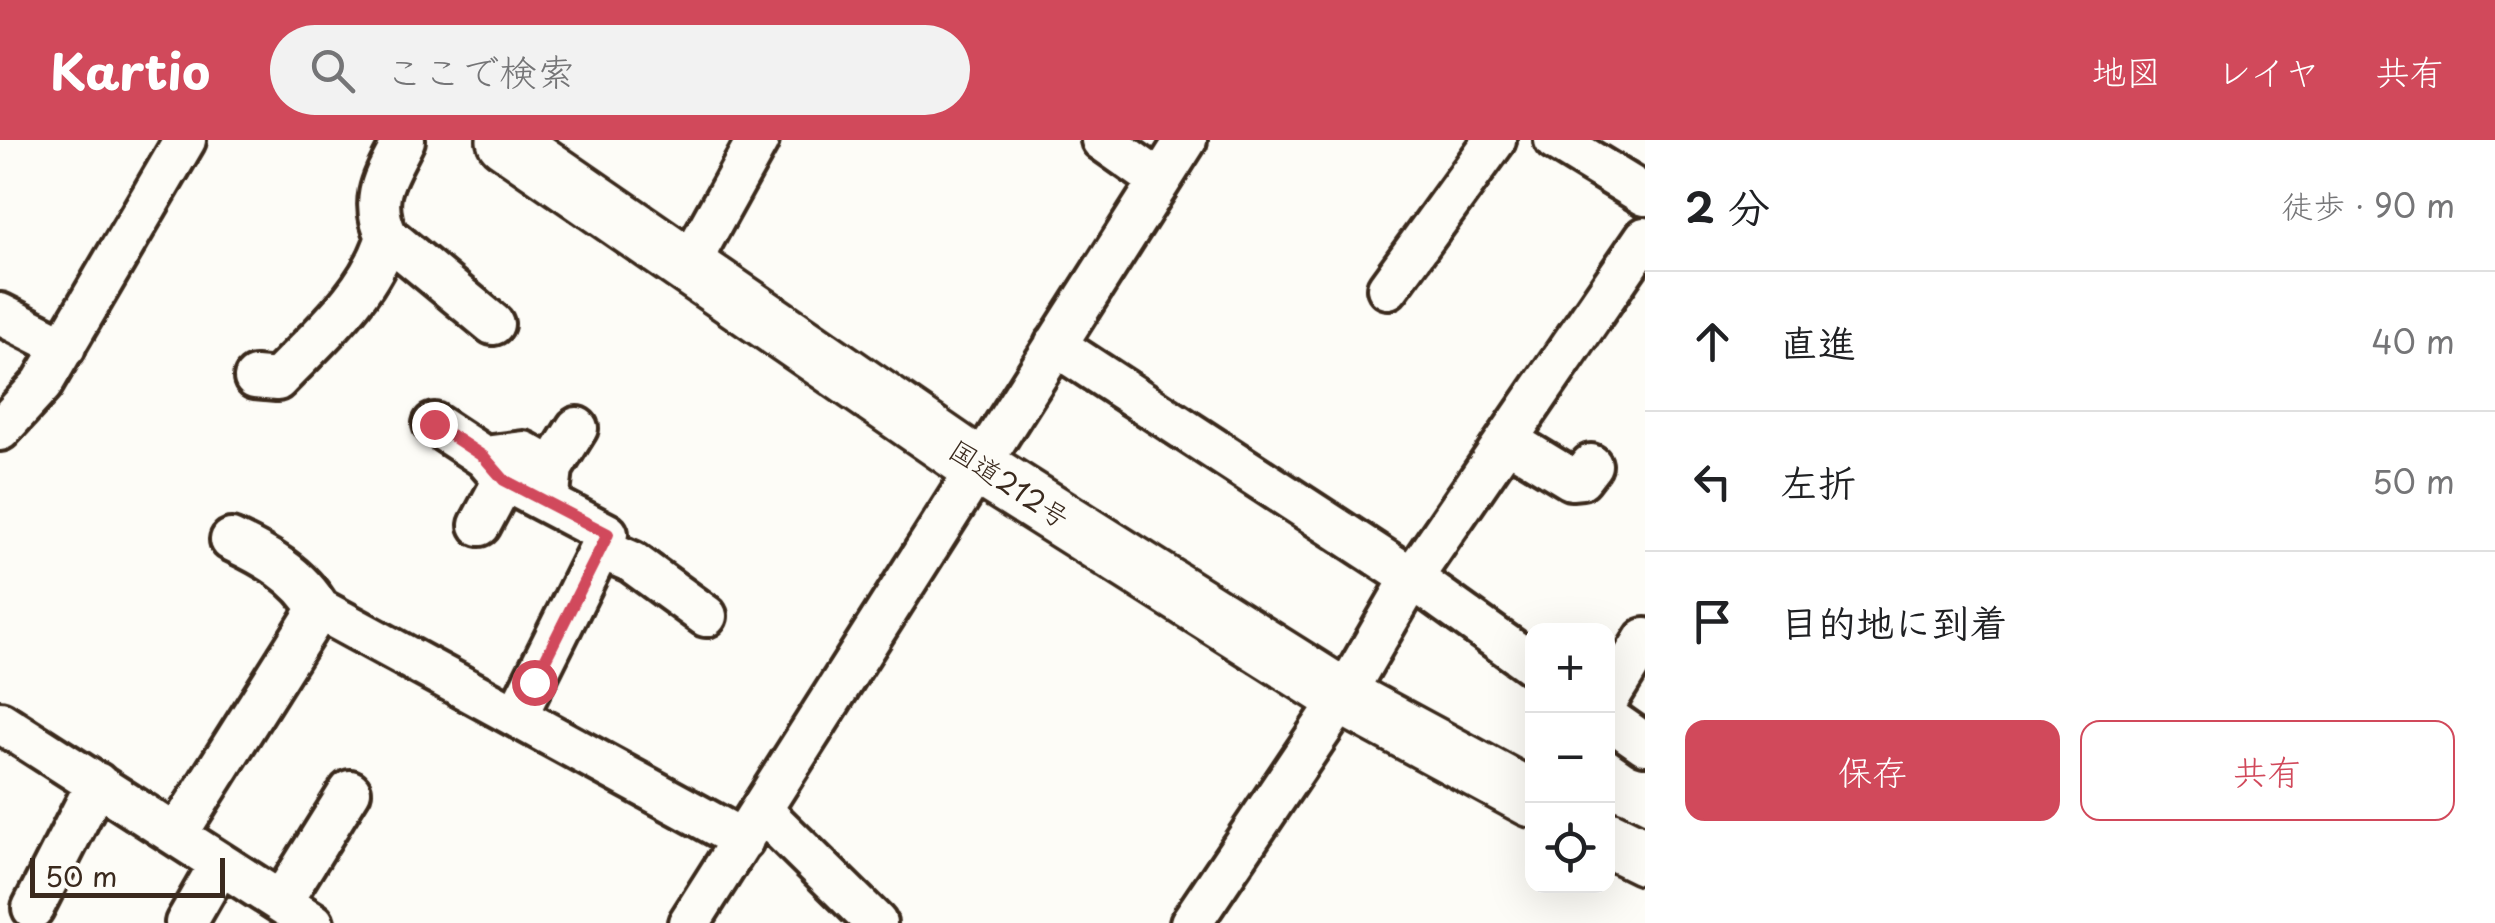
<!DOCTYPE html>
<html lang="ja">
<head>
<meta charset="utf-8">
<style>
	body { margin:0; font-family:"Playpen Sans","Klee One",sans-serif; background:#f2f2f2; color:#202124 }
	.controls { position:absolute; right:30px; bottom:30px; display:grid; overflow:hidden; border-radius:20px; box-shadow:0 10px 40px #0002 }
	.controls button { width:90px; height:90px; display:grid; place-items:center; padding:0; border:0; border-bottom:2px solid #e0e0e0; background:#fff; color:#202124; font:50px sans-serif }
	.scale { position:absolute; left:30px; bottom:25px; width:195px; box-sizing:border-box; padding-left:10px; border:5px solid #3b2a1e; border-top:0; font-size:28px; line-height:35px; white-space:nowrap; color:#3b2a1e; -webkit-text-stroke:8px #fdfcf7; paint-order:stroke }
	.stop { position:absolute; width:30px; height:30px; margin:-22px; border:8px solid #d1495b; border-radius:50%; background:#fff }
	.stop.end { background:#d1495b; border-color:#fff; box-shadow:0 2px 10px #0008 }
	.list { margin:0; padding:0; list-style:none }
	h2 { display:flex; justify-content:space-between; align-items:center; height:130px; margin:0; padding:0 40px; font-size:42px }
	h2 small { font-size:32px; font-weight:400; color:#757577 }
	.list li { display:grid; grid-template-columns:65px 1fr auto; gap:30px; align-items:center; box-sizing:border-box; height:140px; padding:0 40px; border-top:2px solid #e0e0e0 }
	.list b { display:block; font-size:38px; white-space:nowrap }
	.list em { font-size:32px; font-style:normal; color:#757577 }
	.actions { display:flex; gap:20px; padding:30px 40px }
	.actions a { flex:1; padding:22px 0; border:2px solid #d1495b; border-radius:20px; text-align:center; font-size:35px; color:#d1495b }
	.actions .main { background:#d1495b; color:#fff }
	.icon { flex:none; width:55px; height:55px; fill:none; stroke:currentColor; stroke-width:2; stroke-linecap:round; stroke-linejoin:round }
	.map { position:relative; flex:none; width:1645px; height:783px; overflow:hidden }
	header { display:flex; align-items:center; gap:60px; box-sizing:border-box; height:140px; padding:0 50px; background:#d1495b; color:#fff }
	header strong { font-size:48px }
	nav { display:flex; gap:55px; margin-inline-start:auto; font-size:35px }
	.search { width:700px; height:90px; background:#f2f2f2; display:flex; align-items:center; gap:25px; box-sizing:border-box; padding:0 35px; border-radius:55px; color:#757577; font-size:38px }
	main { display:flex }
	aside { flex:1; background:#fff }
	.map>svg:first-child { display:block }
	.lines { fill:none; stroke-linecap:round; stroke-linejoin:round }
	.minor-casing { stroke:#3b2a1e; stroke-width:48 }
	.highway-casing { stroke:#3b2a1e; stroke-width:62 }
	.minor { stroke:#fdfcf7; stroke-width:40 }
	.highway { stroke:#fdfcf7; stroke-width:55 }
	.route { stroke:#d1495b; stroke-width:12 }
	.labels { text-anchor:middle; stroke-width:10; stroke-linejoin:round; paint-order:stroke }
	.street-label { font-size:28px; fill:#3b2a1e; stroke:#fdfcf7 }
</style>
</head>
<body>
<header>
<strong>Kartio</strong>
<div class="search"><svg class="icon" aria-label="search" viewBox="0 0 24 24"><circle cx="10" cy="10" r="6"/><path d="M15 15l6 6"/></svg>ここで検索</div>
<nav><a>地図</a><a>レイヤ</a><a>共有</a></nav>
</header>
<main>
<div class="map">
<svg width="1645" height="783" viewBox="0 0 1645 783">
	<rect width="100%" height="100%" fill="#fdfcf7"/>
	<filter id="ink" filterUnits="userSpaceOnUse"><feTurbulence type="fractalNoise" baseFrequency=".01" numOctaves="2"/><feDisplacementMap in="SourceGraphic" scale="20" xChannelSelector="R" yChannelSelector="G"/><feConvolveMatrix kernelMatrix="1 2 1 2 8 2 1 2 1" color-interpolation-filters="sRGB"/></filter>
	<g filter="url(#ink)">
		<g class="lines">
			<defs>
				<path id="minor" d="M 1102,0 L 1160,41
					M 1555,0 L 1645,55
					M 387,96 L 493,184
					M 688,126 L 758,0
					M 1388,148 L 1495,0
					M 0,174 L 65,207
					M 1055,205 L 1412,438 L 1532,524
					M 255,238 L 277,240 C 317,198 371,153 387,96 C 368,57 387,35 404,0
					M 434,284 L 484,317 L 504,340 L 607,394 L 517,575
					M 0,290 L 42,244 L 185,0
					M 1507,300 L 1571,339 L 1581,338 L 1591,325
					M 484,317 L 524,312 L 552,328 L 548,363
					M 552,328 L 577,288
					M 480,385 L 504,340
					M 231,400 C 265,416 300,435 319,469 L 743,700
					M 600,408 L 632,422 L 706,476
					M 1608,559 L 1645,499
					M 1608,578 L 1645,604
					M 0,582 L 313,783
					M 762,671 L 876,783
					M 177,694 L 319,469
					M 281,762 L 350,651
					M 33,768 L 97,643
					M 186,783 L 220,724
					M 689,783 L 1186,0
					M 1191,783 L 1343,557 L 1412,438 L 1645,98"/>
				<path id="highway" d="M 505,0 L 979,327 L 1343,557 L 1532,659
					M 1608,699 L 1645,717"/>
			</defs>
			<use href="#minor" class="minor-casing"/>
			<use href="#highway" class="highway-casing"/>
			<use href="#minor" class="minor"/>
			<use href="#highway" class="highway"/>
		</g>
	</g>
	<g class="lines" filter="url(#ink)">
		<path class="route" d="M 434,284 L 484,317 L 504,340 L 608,394 L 534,542"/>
	</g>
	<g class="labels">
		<g class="street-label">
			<text transform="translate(1009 344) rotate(33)" y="10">国道212号</text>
		</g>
	</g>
</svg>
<div class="controls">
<button>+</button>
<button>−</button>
<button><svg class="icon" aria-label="locate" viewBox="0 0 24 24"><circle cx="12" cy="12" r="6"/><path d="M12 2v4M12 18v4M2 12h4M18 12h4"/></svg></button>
</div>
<div class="scale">50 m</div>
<div class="stop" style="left:534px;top:542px"></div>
<div class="stop end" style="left:434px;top:284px"></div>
</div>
<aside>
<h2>2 分<small>徒歩 · 90 m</small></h2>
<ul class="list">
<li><svg class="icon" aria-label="ahead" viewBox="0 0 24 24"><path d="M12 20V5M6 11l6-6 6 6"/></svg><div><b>直進</b></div><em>40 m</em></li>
<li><svg class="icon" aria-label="left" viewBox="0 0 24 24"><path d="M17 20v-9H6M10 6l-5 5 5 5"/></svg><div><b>左折</b></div><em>50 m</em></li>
<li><svg class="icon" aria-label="arrive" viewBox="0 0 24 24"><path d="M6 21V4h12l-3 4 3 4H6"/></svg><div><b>目的地に到着</b></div></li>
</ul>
<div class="actions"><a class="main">保存</a><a>共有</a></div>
</aside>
</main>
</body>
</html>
